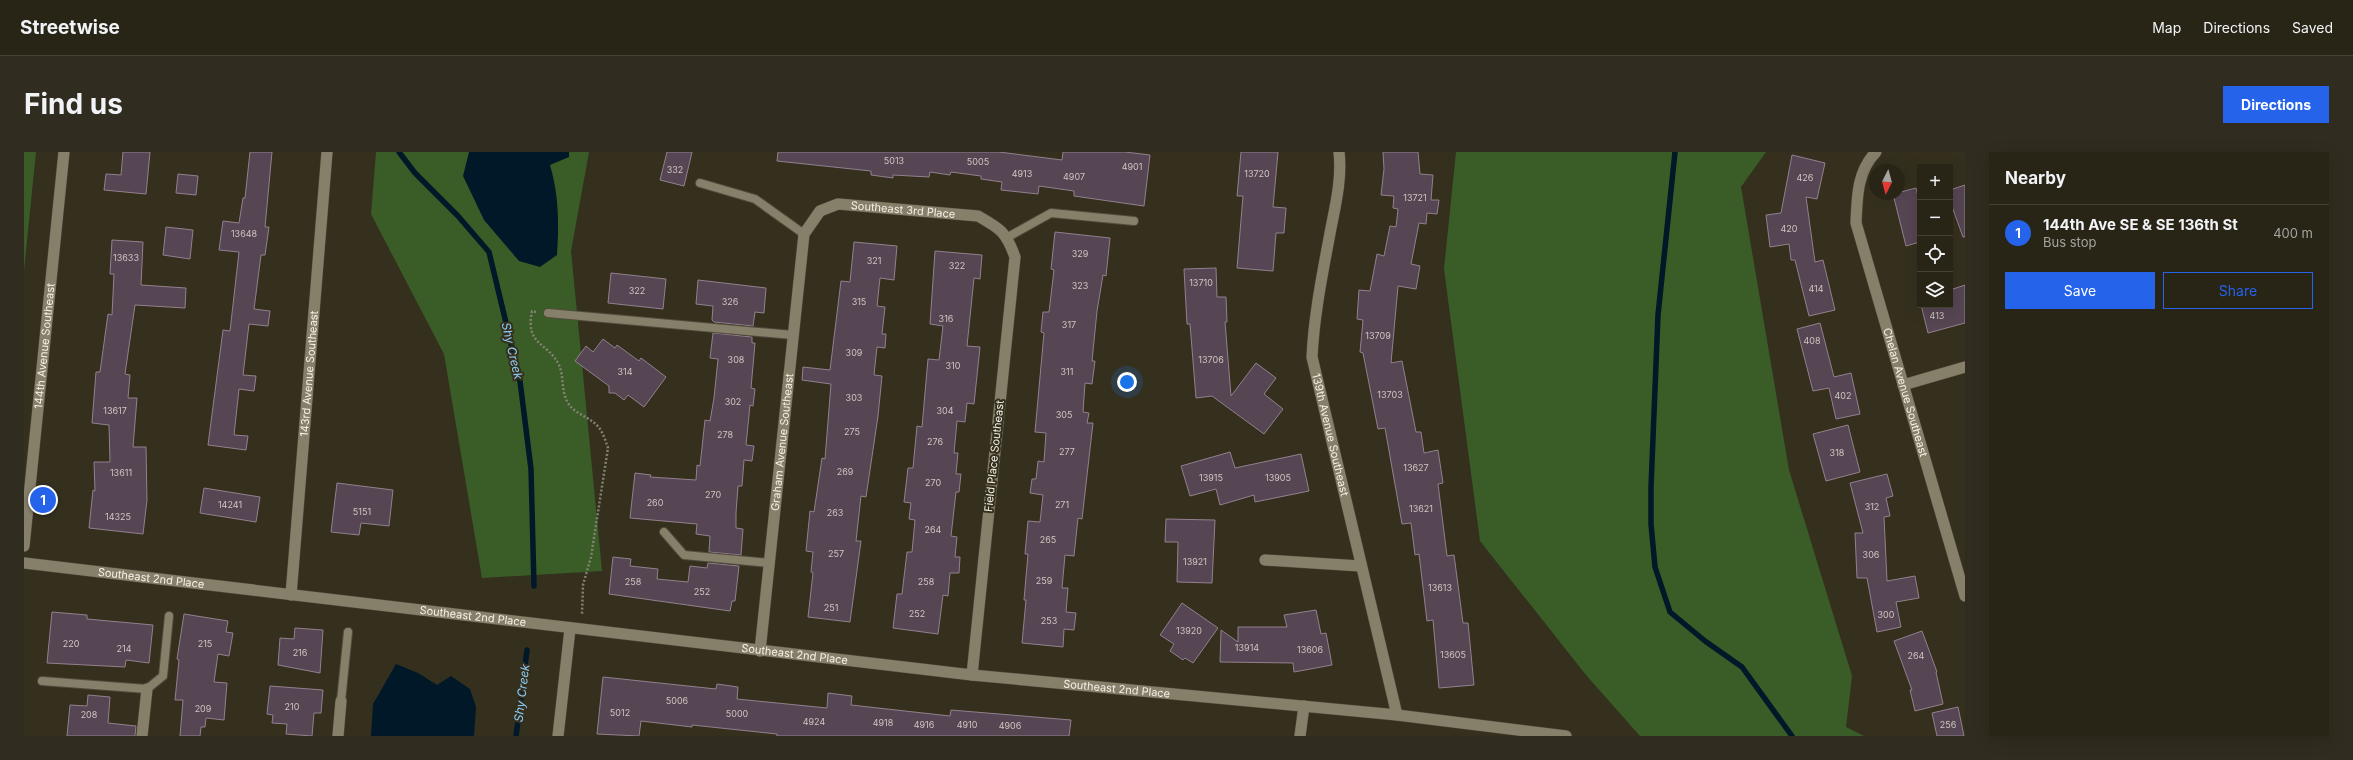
<!DOCTYPE html>
<html lang="en">
<head>
<meta charset="utf-8">
<style>
	body { margin:0; font-family:Inter,sans-serif; background:#302c1f; color:#f1f3f6 }
	.controls { position:absolute; right:12px; top:12px; display:grid; overflow:hidden; border-radius:0px; box-shadow:0 4px 16px #0002 }
	.controls button { width:36px; height:36px; display:grid; place-items:center; padding:0; border:0; border-bottom:1px solid #444135; background:#282416; color:#f1f3f6; font:20px sans-serif }
	.compass { position:absolute; left:1845px; top:12px; width:36px; height:36px; border-radius:50%; background:#282416; box-shadow:0 4px 16px #0002; rotate:186deg }
	.you { position:absolute; left:1103px; top:230px; width:14px; height:14px; margin:-10px; border:3px solid #fff; border-radius:50%; background:#1a73e8; box-shadow:0 0 0 6px #1a73e833 }
	.badge { display:grid; place-items:center; width:26px; height:26px; border-radius:50%; background:#2563eb; color:#fff; font-size:13px; font-weight:700 }
	.pin { position:absolute; translate:-50% -50%; border:2px solid #fff; box-shadow:0 1px 4px #0006 }
	.list { margin:0; padding:0; list-style:none }
	h2 { display:flex; justify-content:space-between; align-items:center; height:52px; margin:0; padding:0 16px; font-size:17px }
	h2 small { font-size:13px; font-weight:400; color:#a5a4a1 }
	.list li { display:grid; grid-template-columns:26px 1fr auto; gap:12px; align-items:center; box-sizing:border-box; height:56px; padding:0 16px; border-top:1px solid #444135 }
	.list b { display:block; font-size:15px; white-space:nowrap }
	.list p { margin:0; font-size:13px; white-space:nowrap; color:#a5a4a1 }
	.list em { font-size:13px; font-style:normal; color:#a5a4a1 }
	.actions { display:flex; gap:8px; padding:12px 16px }
	.actions a { flex:1; padding:9px 0; border:1px solid #2563eb; border-radius:0px; text-align:center; font-size:14px; color:#2563eb }
	.actions .main { background:#2563eb; color:#fff }
	.icon { flex:none; width:22px; height:22px; fill:none; stroke:currentColor; stroke-width:2; stroke-linecap:round; stroke-linejoin:round }
	.map { position:relative; flex:none; width:1941px; height:584px; overflow:hidden; border-radius:0px }
	header { display:flex; align-items:center; gap:24px; box-sizing:border-box; height:56px; padding:0 20px; background:#282416; border-bottom:1px solid #444135 }
	header strong { font-size:19px }
	nav { display:flex; gap:22px; margin-inline-start:auto; font-size:14px }
	.intro { display:flex; align-items:center; justify-content:space-between; box-sizing:border-box; height:96px; padding:0 24px }
	h1 { margin:0; font-size:28px }
	.button { padding:10px 18px; border-radius:0px; background:#2563eb; color:#fff; font-size:14px; font-weight:700 }
	main { display:flex; gap:24px; padding:0 24px }
	aside { flex:1; background:#282416; border-radius:0px; box-shadow:0 4px 16px #0002 }
	.map>svg:first-child { display:block }
	.green { fill:#3a5d28 }
	.water { fill:#001828 }
	.lines { fill:none; stroke-linecap:round; stroke-linejoin:round }
	.stream { stroke:#001828; stroke-width:5.5 }
	.building { fill:#564552; stroke:#93808e }
	.service-casing { stroke:#514c3c; stroke-width:10 }
	.minor-casing { stroke:#514c3c; stroke-width:12 }
	.tertiary-casing { stroke:#514c3c; stroke-width:12 }
	.path { stroke:#858071; stroke-width:2.5; stroke-dasharray:2 2; stroke-linecap:butt }
	.service { stroke:#86806b; stroke-width:8 }
	.minor { stroke:#86806b; stroke-width:11 }
	.tertiary { stroke:#86806b; stroke-width:11 }
	.labels { text-anchor:middle; stroke-width:4; stroke-linejoin:round; paint-order:stroke }
	.number-label { font-size:9px; fill:#cdc6c1 }
	.street-label { font-size:11px; fill:#f5f1e6; stroke:#35301e }
	.water-label { font-size:12px; font-style:italic; fill:#8dccf6; stroke:#35301e }
</style>
</head>
<body>
<header>
<strong>Streetwise</strong>
<nav><a>Map</a><a>Directions</a><a>Saved</a></nav>
</header>
<div class="intro"><h1>Find us</h1><a class="button">Directions</a></div>
<main>
<div class="map">
<svg width="1941" height="584" viewBox="0 0 1941 584">
	<rect width="100%" height="100%" fill="#35301e"/>
	<path class="green" d="M 0,0 L 12,0 L 0,118 Z
		M 352,0 L 565,0 L 547,99 L 578,419 L 458,426 L 420,202 L 347,62 Z
		M 1432,0 L 1742,0 L 1717,35 L 1765,318 L 1828,524 L 1822,575 L 1840,584 L 1616,584 L 1562,523 L 1456,389 L 1420,117 Z"/>
	<path class="water" d="M 445,0 L 545,0 L 545,5 L 526,13 C 535,44 535,71 533,103 L 516,115 L 495,109 L 460,68 L 439,24 Z
		M 372,512 L 394,521 L 413,533 L 427,524 L 446,537 L 452,555 L 450,584 L 347,584 L 349,552 Z"/>
	<g class="lines">
		<path class="stream" d="M 375,0 L 391,21 L 434,64 L 465,100 L 496,229 L 507,317 L 510,434
			M 1651,0 L 1634,163 L 1627,335 L 1627,372 L 1631,415 L 1646,460 L 1681,489 L 1718,515 L 1768,584
			M 492,584 L 503,498"/>
	</g>
	<path class="building" d="M 99,0 L 126,0 L 122,42 L 80,38 L 82,22 L 97,23 Z
		M 226,0 L 248,0 L 241,75 L 245,75 L 241,103 L 237,103 L 230,157 L 246,159 L 244,174 L 225,172 L 219,223 L 232,224 L 230,239 L 215,237 L 210,283 L 224,284 L 222,298 L 184,293 L 199,178 L 206,179 L 215,100 L 195,98 L 199,69 L 215,71 L 219,46 L 221,46 Z
		M 643,0 L 668,0 L 660,34 L 636,28 Z
		M 754,0 L 975,0 L 1038,8 L 1039,0 L 1101,0 L 1126,3 L 1120,54 L 1050,44 L 1050,39 L 1015,34 L 1014,42 L 977,38 L 978,30 L 957,27 L 957,24 L 927,20 L 926,23 L 906,20 L 905,25 L 869,23 L 869,26 L 847,23 L 847,19 L 753,9 Z
		M 1217,0 L 1254,0 L 1249,55 L 1262,56 L 1260,81 L 1252,81 L 1249,119 L 1213,116 L 1219,44 L 1213,44 Z
		M 1359,0 L 1394,0 L 1396,22 L 1409,23 L 1407,48 L 1415,48 L 1413,62 L 1403,61 L 1402,72 L 1395,71 L 1387,112 L 1396,114 L 1392,137 L 1374,134 L 1367,211 L 1378,209 L 1392,280 L 1397,280 L 1400,301 L 1414,298 L 1419,331 L 1414,332 L 1423,404 L 1430,403 L 1439,471 L 1444,471 L 1450,533 L 1415,536 L 1409,468 L 1403,469 L 1395,402 L 1391,403 L 1387,371 L 1378,372 L 1361,276 L 1354,277 L 1339,201 L 1336,200 L 1339,168 L 1333,167 L 1335,138 L 1346,139 L 1353,102 L 1360,104 L 1366,74 L 1372,75 L 1374,57 L 1369,56 L 1370,44 L 1357,43 L 1360,17 Z
		M 1768,3 L 1801,11 L 1793,47 L 1782,45 L 1791,110 L 1799,108 L 1811,158 L 1785,164 L 1771,108 L 1767,108 L 1765,92 L 1746,95 L 1742,63 L 1757,61 Z
		M 154,22 L 174,24 L 172,43 L 152,41 Z
		M 1941,33 L 1941,85 L 1939,85 L 1926,49 L 1926,38 Z
		M 1892,36 L 1896,52 L 1896,90 L 1882,94 L 1869,42 Z
		M 142,75 L 169,78 L 166,107 L 139,103 Z
		M 1031,80 L 1086,86 L 1082,124 L 1079,123 L 1073,159 L 1068,209 L 1071,209 L 1068,232 L 1061,231 L 1059,260 L 1065,261 L 1063,271 L 1069,271 L 1058,367 L 1054,366 L 1050,404 L 1041,403 L 1038,436 L 1044,436 L 1042,460 L 1052,461 L 1050,478 L 1040,477 L 1039,495 L 998,491 L 1002,448 L 1000,448 L 1004,402 L 1001,402 L 1004,369 L 1016,370 L 1019,343 L 1006,341 L 1008,327 L 1012,327 L 1014,309 L 1020,310 L 1022,281 L 1011,280 L 1020,181 L 1017,180 L 1019,160 L 1025,160 L 1030,118 L 1027,117 Z
		M 88,88 L 119,90 L 117,133 L 162,136 L 161,156 L 111,153 L 101,222 L 106,223 L 104,246 L 113,246 L 109,295 L 122,295 L 123,348 L 119,382 L 65,376 L 69,338 L 71,339 L 70,310 L 86,310 L 85,273 L 68,271 L 72,220 L 76,220 L 84,162 L 88,163 L 90,122 L 86,122 Z
		M 830,90 L 873,94 L 870,128 L 856,126 L 853,154 L 861,155 L 858,182 L 862,182 L 861,196 L 853,195 L 850,223 L 858,224 L 854,264 L 842,345 L 837,344 L 832,389 L 837,389 L 826,470 L 784,465 L 789,421 L 787,420 L 789,400 L 782,399 L 786,359 L 790,360 L 798,306 L 801,307 L 807,232 L 778,228 L 779,215 L 806,218 L 817,129 L 826,130 Z
		M 911,99 L 958,103 L 956,127 L 950,126 L 943,194 L 956,195 L 950,252 L 943,251 L 941,270 L 933,269 L 930,301 L 934,301 L 932,322 L 937,322 L 935,340 L 932,340 L 927,384 L 933,385 L 931,405 L 936,405 L 935,421 L 926,421 L 924,444 L 919,443 L 914,482 L 869,476 L 873,442 L 878,442 L 883,400 L 888,400 L 891,368 L 885,367 L 887,351 L 880,350 L 884,316 L 889,316 L 893,274 L 898,275 L 904,207 L 915,208 L 919,174 L 906,172 Z
		M 1192,116 L 1193,145 L 1202,145 L 1203,170 L 1201,170 L 1207,244 L 1232,211 L 1252,226 L 1240,242 L 1259,257 L 1240,282 L 1188,244 L 1172,246 L 1166,172 L 1163,172 L 1160,117 Z
		M 587,121 L 642,127 L 639,157 L 584,151 Z
		M 674,128 L 742,136 L 740,161 L 731,160 L 729,174 L 690,170 L 688,168 L 689,154 L 672,152 Z
		M 1941,133 L 1941,171 L 1904,181 L 1897,153 L 1926,153 L 1926,138 Z
		M 1796,171 L 1810,225 L 1827,221 L 1836,262 L 1812,267 L 1805,236 L 1789,239 L 1773,177 Z
		M 689,181 L 728,185 L 728,191 L 731,191 L 727,236 L 731,237 L 729,254 L 726,253 L 722,293 L 730,294 L 728,309 L 720,308 L 718,334 L 714,334 L 712,361 L 712,376 L 719,377 L 717,403 L 685,400 L 686,384 L 672,382 L 673,372 L 606,366 L 611,321 L 627,323 L 626,325 L 672,328 L 673,313 L 676,314 L 681,268 L 686,269 L 690,246 L 694,207 L 686,206 Z
		M 579,187 L 591,196 L 593,193 L 615,209 L 617,206 L 642,225 L 620,255 L 604,243 L 600,248 L 591,241 L 585,241 L 585,234 L 551,209 L 562,194 L 569,200 Z
		M 1824,273 L 1836,320 L 1802,329 L 1789,282 Z
		M 1206,300 L 1211,316 L 1277,302 L 1285,339 L 1231,350 L 1230,343 L 1196,353 L 1192,337 L 1166,344 L 1157,314 Z
		M 1863,322 L 1869,344 L 1862,346 L 1866,364 L 1860,365 L 1863,429 L 1891,424 L 1895,446 L 1872,450 L 1877,475 L 1853,480 L 1843,426 L 1833,426 L 1831,381 L 1839,381 L 1826,331 Z
		M 313,331 L 369,338 L 365,374 L 337,371 L 335,383 L 307,380 Z
		M 180,336 L 236,345 L 232,370 L 176,361 Z
		M 1142,367 L 1191,368 L 1188,431 L 1153,430 L 1154,390 L 1141,390 Z
		M 589,405 L 607,407 L 606,414 L 634,417 L 633,427 L 664,430 L 666,414 L 683,416 L 684,411 L 715,414 L 711,449 L 708,449 L 706,459 L 585,442 Z
		M 1158,451 L 1194,476 L 1169,511 L 1161,506 L 1159,508 L 1146,499 L 1150,492 L 1136,483 Z
		M 1292,458 L 1297,482 L 1302,481 L 1308,513 L 1270,520 L 1269,511 L 1196,510 L 1197,478 L 1214,490 L 1214,475 L 1263,475 L 1260,463 Z
		M 28,460 L 63,463 L 63,467 L 129,473 L 125,511 L 102,508 L 101,515 L 23,511 Z
		M 160,462 L 204,469 L 202,480 L 209,481 L 205,504 L 194,502 L 190,530 L 203,531 L 200,568 L 182,566 L 181,575 L 177,575 L 176,584 L 156,584 L 159,548 L 151,548 L 155,508 L 153,507 Z
		M 271,476 L 299,478 L 296,521 L 254,513 L 256,486 L 270,487 Z
		M 1898,479 L 1913,520 L 1912,520 L 1919,552 L 1891,559 L 1886,538 L 1888,538 L 1870,489 Z
		M 579,525 L 692,537 L 693,532 L 714,535 L 713,547 L 803,556 L 804,541 L 828,544 L 827,553 L 926,564 L 927,558 L 1047,568 L 1045,584 L 753,584 L 753,582 L 668,573 L 668,575 L 617,569 L 615,584 L 573,582 Z
		M 246,534 L 299,538 L 297,561 L 290,561 L 288,584 L 262,582 L 263,572 L 248,571 L 249,563 L 243,562 Z
		M 64,543 L 86,545 L 84,571 L 112,574 L 111,584 L 43,584 L 46,553 L 63,554 Z
		M 1934,555 L 1940,584 L 1913,584 L 1908,561 Z"/>
	<g class="lines">
		<defs>
			<path id="service" d="M 676,31 L 731,47 L 780,82
				M 984,85 L 1027,61 L 1110,69
				M 524,161 L 769,183
				M 640,380 L 660,403 L 745,411
				M 18,529 L 123,537 L 139,524 L 145,464
				M 317,549 L 324,480"/>
			<g id="minor">
				<path id="s1" d="M 1315,0 C 1318,25 1312,51 1307,76 C 1299,119 1290,162 1288,205 L 1373,563"/>
				<path id="s2" d="M 1852,0 C 1833,19 1833,46 1832,71 L 1941,444"/>
				<path d="M 1879,233 L 1941,215"/>
				<path d="M 1241,408 L 1336,414"/>
				<path id="s3" d="M 267,443 L 303,0"/>
				<path id="s4" d="M 736,499 L 780,82 L 796,59 L 814,52 L 954,64 C 977,77 982,80 991,105 L 948,523"/>
				<path d="M 118,584 L 123,537"/>
				<path d="M 314,584 L 317,549"/>
				<path d="M 534,584 L 546,477"/>
				<path d="M 1276,584 L 1280,554"/>
			</g>
			<g id="tertiary">
				<path id="s5" d="M 0,394 L 40,0"/>
				<path id="s6" d="M 0,411 L 948,523 L 1373,563 L 1542,584"/>
			</g>
		</defs>
		<use href="#service" class="service-casing"/>
		<use href="#minor" class="minor-casing"/>
		<use href="#tertiary" class="tertiary-casing"/>
		<path class="path" d="M 512,160 L 508,159 C 501,194 523,189 535,213 C 540,224 537,238 543,249 C 548,260 560,263 569,270 C 578,276 581,287 584,296 L 567,405 L 559,433 L 558,462"/>
		<use href="#service" class="service"/>
		<use href="#minor" class="minor"/>
		<use href="#tertiary" class="tertiary"/>
	</g>
	<g class="labels">
		<g class="number-label">
			<text x="870" y="12">5013</text>
			<text x="954" y="13">5005</text>
			<text x="1108" y="18">4901</text>
			<text x="651" y="21">332</text>
			<text x="998" y="25">4913</text>
			<text x="1233" y="25">13720</text>
			<text x="1050" y="28">4907</text>
			<text x="1781" y="29">426</text>
			<text x="1391" y="49">13721</text>
			<text x="1765" y="80">420</text>
			<text x="220" y="85">13648</text>
			<text x="1056" y="105">329</text>
			<text x="102" y="109">13633</text>
			<text x="850" y="112">321</text>
			<text x="933" y="117">322</text>
			<text x="1177" y="134">13710</text>
			<text x="1056" y="137">323</text>
			<text x="1792" y="140">414</text>
			<text x="613" y="142">322</text>
			<text x="706" y="153">326</text>
			<text x="835" y="153">315</text>
			<text x="1913" y="167">413</text>
			<text x="922" y="170">316</text>
			<text x="1045" y="176">317</text>
			<text x="1354" y="187">13709</text>
			<text x="1788" y="192">408</text>
			<text x="830" y="204">309</text>
			<text x="712" y="211">308</text>
			<text x="1187" y="211">13706</text>
			<text x="929" y="217">310</text>
			<text x="601" y="223">314</text>
			<text x="1043" y="223">311</text>
			<text x="1366" y="246">13703</text>
			<text x="1819" y="247">402</text>
			<text x="830" y="249">303</text>
			<text x="709" y="253">302</text>
			<text x="91" y="262">13617</text>
			<text x="921" y="262">304</text>
			<text x="1040" y="266">305</text>
			<text x="828" y="283">275</text>
			<text x="701" y="286">278</text>
			<text x="911" y="293">276</text>
			<text x="1043" y="303">277</text>
			<text x="1813" y="304">318</text>
			<text x="1392" y="319">13627</text>
			<text x="821" y="323">269</text>
			<text x="97" y="324">13611</text>
			<text x="1187" y="329">13915</text>
			<text x="1254" y="329">13905</text>
			<text x="909" y="334">270</text>
			<text x="689" y="346">270</text>
			<text x="631" y="354">260</text>
			<text x="206" y="356">14241</text>
			<text x="1038" y="356">271</text>
			<text x="1848" y="358">312</text>
			<text x="1397" y="360">13621</text>
			<text x="338" y="363">5151</text>
			<text x="811" y="364">263</text>
			<text x="94" y="368">14325</text>
			<text x="909" y="381">264</text>
			<text x="1024" y="391">265</text>
			<text x="812" y="405">257</text>
			<text x="1847" y="406">306</text>
			<text x="1171" y="413">13921</text>
			<text x="1020" y="432">259</text>
			<text x="609" y="433">258</text>
			<text x="902" y="433">258</text>
			<text x="1416" y="439">13613</text>
			<text x="678" y="443">252</text>
			<text x="807" y="459">251</text>
			<text x="893" y="465">252</text>
			<text x="1862" y="466">300</text>
			<text x="1025" y="472">253</text>
			<text x="1165" y="482">13920</text>
			<text x="47" y="495">220</text>
			<text x="181" y="495">215</text>
			<text x="1223" y="499">13914</text>
			<text x="100" y="500">214</text>
			<text x="1286" y="501">13606</text>
			<text x="276" y="504">216</text>
			<text x="1429" y="506">13605</text>
			<text x="1892" y="507">264</text>
			<text x="653" y="552">5006</text>
			<text x="268" y="558">210</text>
			<text x="179" y="560">209</text>
			<text x="596" y="564">5012</text>
			<text x="713" y="565">5000</text>
			<text x="65" y="566">208</text>
			<text x="790" y="573">4924</text>
			<text x="859" y="574">4918</text>
			<text x="900" y="576">4916</text>
			<text x="943" y="576">4910</text>
			<text x="1924" y="576">256</text>
			<text x="986" y="577">4906</text>
		</g>
		<g class="street-label">
			<text dy="4" stroke="none"><textPath href="#s4" startOffset="532">Southeast 3rd Place</textPath></text>
			<text dy="4" stroke="none"><textPath href="#s5" startOffset="201">144th Avenue Southeast</textPath></text>
			<text dy="4" stroke="none"><textPath href="#s3" startOffset="222">143rd Avenue Southeast</textPath></text>
			<text dy="4" stroke="none"><textPath href="#s2" startOffset="252">Chelan Avenue Southeast</textPath></text>
			<text dy="4" stroke="none"><textPath href="#s1" startOffset="287">139th Avenue Southeast</textPath></text>
			<text dy="4" stroke="none"><textPath href="#s4" startOffset="210">Graham Avenue Southeast</textPath></text>
			<text transform="translate(970 304) rotate(-84)" y="4">Field Place Southeast</text>
			<text dy="4" stroke="none"><textPath href="#s6" startOffset="128">Southeast 2nd Place</textPath></text>
			<text dy="4" stroke="none"><textPath href="#s6" startOffset="452">Southeast 2nd Place</textPath></text>
			<text dy="4" stroke="none"><textPath href="#s6" startOffset="776">Southeast 2nd Place</textPath></text>
			<text dy="4" stroke="none"><textPath href="#s6" startOffset="1100">Southeast 2nd Place</textPath></text>
		</g>
		<g class="water-label">
			<text transform="translate(488 199) rotate(77)" y="4">Shy Creek</text>
			<text transform="translate(498 541) rotate(-83)" y="4">Shy Creek</text>
		</g>
	</g>
</svg>
<div class="controls">
<button>+</button>
<button>−</button>
<button><svg class="icon" aria-label="locate" viewBox="0 0 24 24"><circle cx="12" cy="12" r="6"/><path d="M12 2v4M12 18v4M2 12h4M18 12h4"/></svg></button>
<button><svg class="icon" aria-label="layers" viewBox="0 0 24 24"><path d="M12 4l9 5-9 5-9-5zM3 14l9 5 9-5"/></svg></button>
</div>
<svg class="compass" viewBox="-18 -18 36 36"><path d="M0-13l5 13h-10z" fill="#e53935"/><path d="M0 13l5-13h-10z" fill="#a5a4a1"/></svg>
<div class="you"></div>
<div class="pin badge" style="left:19px;top:348px">1</div>
</div>
<aside>
<h2>Nearby<small></small></h2>
<ul class="list">
<li><span class="badge">1</span><div><b>144th Ave SE &amp; SE 136th St</b><p>Bus stop</p></div><em>400 m</em></li>
</ul>
<div class="actions"><a class="main">Save</a><a>Share</a></div>
</aside>
</main>
</body>
</html>
